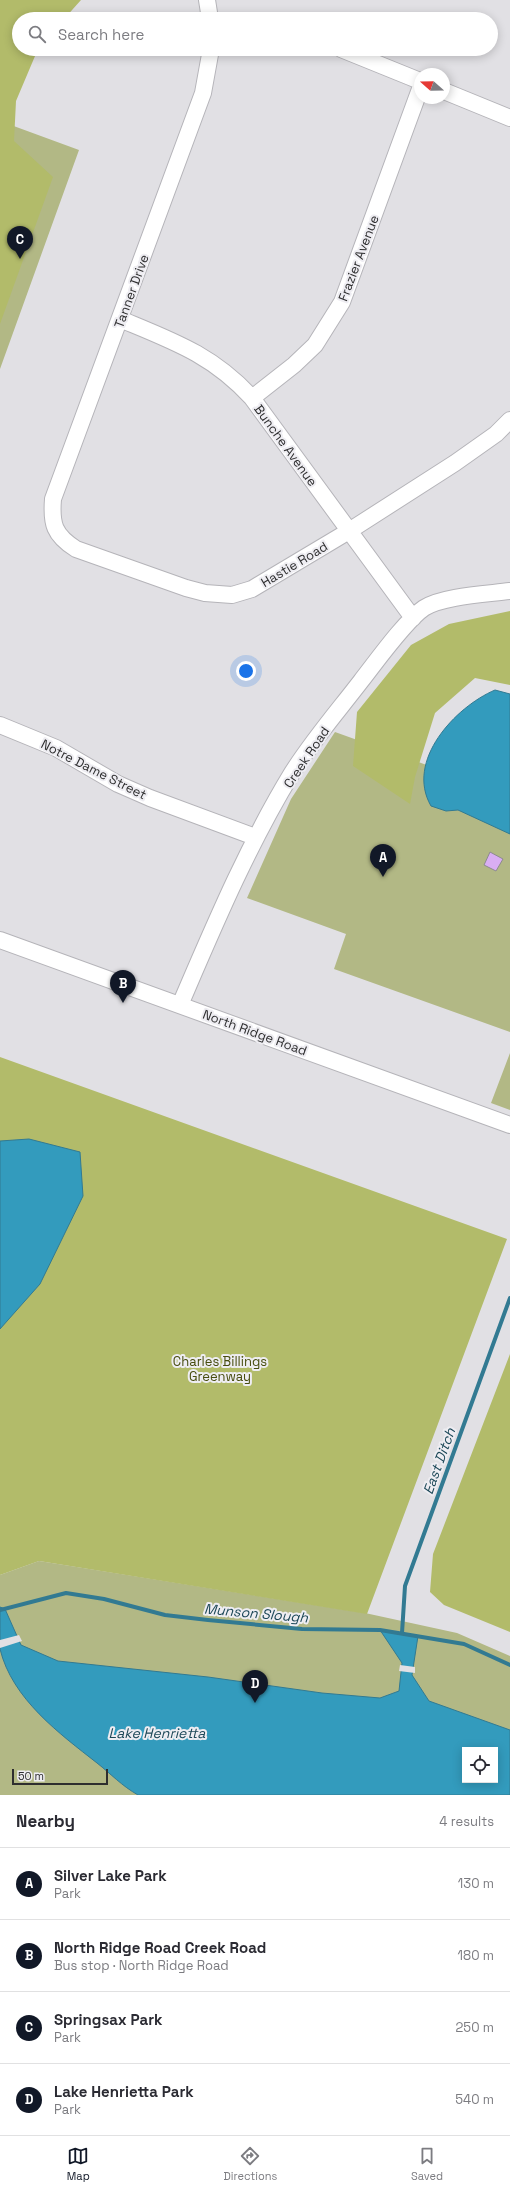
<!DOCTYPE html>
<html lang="en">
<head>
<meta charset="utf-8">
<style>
	body { margin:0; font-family:"Space Grotesk",sans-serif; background:#f2f2f3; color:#2b2b33 }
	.controls { position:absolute; right:12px; bottom:12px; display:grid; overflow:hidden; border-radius:0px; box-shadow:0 2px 10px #0003 }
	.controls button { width:36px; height:36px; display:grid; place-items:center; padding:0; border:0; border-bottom:1px solid #e1e1e2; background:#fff; color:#2b2b33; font:20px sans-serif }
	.compass { position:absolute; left:414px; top:68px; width:36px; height:36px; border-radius:50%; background:#fff; box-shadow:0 2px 10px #0003; rotate:290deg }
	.scale { position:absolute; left:12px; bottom:10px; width:96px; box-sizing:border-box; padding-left:4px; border:2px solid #2e2e2f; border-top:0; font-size:11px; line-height:14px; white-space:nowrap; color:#2e2e2f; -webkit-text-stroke:3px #eeedf2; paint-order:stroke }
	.you { position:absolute; left:246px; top:671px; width:14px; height:14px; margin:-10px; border:3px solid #fff; border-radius:50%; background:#1a73e8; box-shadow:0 0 0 6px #1a73e833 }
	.badge { display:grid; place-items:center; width:26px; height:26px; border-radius:50%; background:#111827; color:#fff; font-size:13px; font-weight:700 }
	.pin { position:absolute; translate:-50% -33px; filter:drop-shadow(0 1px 2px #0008) }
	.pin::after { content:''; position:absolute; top:21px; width:14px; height:12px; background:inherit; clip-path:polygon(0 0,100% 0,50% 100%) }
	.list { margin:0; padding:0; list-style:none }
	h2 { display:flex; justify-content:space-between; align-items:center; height:52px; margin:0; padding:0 16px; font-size:17px }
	h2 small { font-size:13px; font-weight:400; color:#7c7c81 }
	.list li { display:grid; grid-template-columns:26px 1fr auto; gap:12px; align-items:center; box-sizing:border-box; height:72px; padding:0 16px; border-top:1px solid #e1e1e2 }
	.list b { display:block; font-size:15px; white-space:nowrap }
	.list p { margin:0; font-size:13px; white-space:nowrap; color:#7c7c81 }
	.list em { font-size:13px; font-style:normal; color:#7c7c81 }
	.icon { flex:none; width:22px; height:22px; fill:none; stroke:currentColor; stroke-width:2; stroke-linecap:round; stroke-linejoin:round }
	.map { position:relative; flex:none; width:510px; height:1795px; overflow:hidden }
	.search { position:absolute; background:#fff; box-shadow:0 2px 10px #0003; left:12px; right:12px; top:12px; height:44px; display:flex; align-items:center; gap:10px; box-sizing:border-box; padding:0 14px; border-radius:22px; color:#7c7c81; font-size:15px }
	.sheet { height:340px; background:#fff }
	nav { display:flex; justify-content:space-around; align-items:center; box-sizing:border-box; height:56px; border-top:1px solid #e1e1e2; background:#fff; font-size:11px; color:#7c7c81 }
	nav a { display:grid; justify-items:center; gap:2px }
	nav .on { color:#111827 }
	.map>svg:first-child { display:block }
	.green { fill:#b2b885; fill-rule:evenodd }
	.forest { fill:#b2bb6a }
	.water { fill:#339bbd; stroke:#327a92; fill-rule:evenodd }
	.pier { fill:#e1e0e4 }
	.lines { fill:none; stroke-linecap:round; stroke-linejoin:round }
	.stream { stroke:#327a92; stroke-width:4 }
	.building { fill:#d9aef3; stroke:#8d8b8f }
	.minor-casing { stroke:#b5b4b9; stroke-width:18 }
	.minor { stroke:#fff; stroke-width:16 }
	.labels { text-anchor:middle; stroke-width:4; stroke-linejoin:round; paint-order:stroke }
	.street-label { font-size:13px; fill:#2e2e2f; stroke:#eeedf2 }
	.park-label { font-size:13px; fill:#474c0e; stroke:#eeedf2 }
	.water-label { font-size:14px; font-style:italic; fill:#1d4858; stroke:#eeedf2 }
</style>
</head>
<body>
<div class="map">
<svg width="510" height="1795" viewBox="0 0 510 1795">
	<rect width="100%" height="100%" fill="#e1e0e4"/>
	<path class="green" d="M 0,121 L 79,150 L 0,369 Z
		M 335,732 L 510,795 L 510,1032 L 334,969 L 346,934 L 247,898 L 291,799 Z
		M 510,1053 L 510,1110 L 491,1103 Z
		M 39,1561 L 365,1613 L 457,1633 L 510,1656 L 510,1795 L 0,1795 L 0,1575 ZM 465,1750 L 495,1750 L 495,1780 L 465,1780 Z"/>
	<path class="forest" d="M 0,0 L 81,0 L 64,19 L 19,19 L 19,49 L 38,49 L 16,101 L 14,141 L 53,177 L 0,324 Z
		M 510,611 L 510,685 L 475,678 L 435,713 L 415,777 L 410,804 L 353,766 L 357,712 L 411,645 L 449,624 Z
		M 0,1057 L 507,1239 L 367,1614 L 39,1561 L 0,1575 Z
		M 510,1354 L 510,1632 L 444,1605 L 430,1592 L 433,1554 Z"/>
	<path class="water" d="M 495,690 L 510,694 L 510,834 L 458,810 L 446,811 L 431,806 C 405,761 455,707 495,690 Z
		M 29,1139 L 80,1152 L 83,1196 L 40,1284 L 0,1329 L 0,1141 Z
		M 0,1607 L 5,1609 L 21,1645 L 58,1661 L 208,1677 L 322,1693 L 380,1698 L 399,1691 L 402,1663 L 380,1630 L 418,1636 L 412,1675 L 429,1701 L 510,1730 L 510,1795 L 138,1795 C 122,1786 111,1774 97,1763 C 60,1734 12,1699 0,1649 C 0,1637 0,1620 0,1607 ZM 465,1750 L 495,1750 L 495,1780 L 465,1780 Z"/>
	<path class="pier" d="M 19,1635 L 22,1641 L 0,1648 L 0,1640 Z
		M 400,1665 L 415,1667 L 415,1673 L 399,1671 Z"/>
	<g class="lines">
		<path class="stream" d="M 0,1610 L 66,1593 L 104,1599 L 165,1615 L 208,1620 L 302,1629 L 380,1630 L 464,1644 L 510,1665
			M 402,1633 L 405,1586 L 510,1298"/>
	</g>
	<path class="building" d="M 490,852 L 503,859 L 496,871 L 484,865 Z"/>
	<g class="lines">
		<defs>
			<path id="minor" d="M 207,0 L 210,19
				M 211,49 L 203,93 L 53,499 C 51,524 54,535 76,549 L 186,588 L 205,593 L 232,595 L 252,589 L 349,531 L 455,463 L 496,434 L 510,420
				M 341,49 L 420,81
				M 444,91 L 510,118
				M 120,319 C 173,341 213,355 252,398 L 413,618
				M 252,398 L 294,365 L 315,345 L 342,302 L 420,89
				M 0,725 L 56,748 L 118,784 L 150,798 L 255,837
				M 0,940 L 510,1125
				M 180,1005 C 214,926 247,847 292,773 C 312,741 338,711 361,681 C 376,662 405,621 424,608 C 442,596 488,594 510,591"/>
		</defs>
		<use href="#minor" class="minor-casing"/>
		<use href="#minor" class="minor"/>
	</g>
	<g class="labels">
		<g class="street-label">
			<text transform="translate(358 258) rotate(-69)" y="5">Frazier Avenue</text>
			<text transform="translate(131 291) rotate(-70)" y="5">Tanner Drive</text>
			<text transform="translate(286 445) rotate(54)" y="5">Bunche Avenue</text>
			<text transform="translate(294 564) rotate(-31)" y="5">Hastie Road</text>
			<text transform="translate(306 757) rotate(-56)" y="5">Creek Road</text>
			<text transform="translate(94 769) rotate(27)" y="5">Notre Dame Street</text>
			<text transform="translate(255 1032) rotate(20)" y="5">North Ridge Road</text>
		</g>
		<g class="park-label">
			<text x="220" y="1366">Charles Billings<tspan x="220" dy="15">Greenway</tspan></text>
		</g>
		<g class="water-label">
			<text transform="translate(439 1461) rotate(-70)" y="5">East Ditch</text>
			<text transform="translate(256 1613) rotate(5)" y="5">Munson Slough</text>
			<text x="157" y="1738">Lake Henrietta</text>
		</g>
	</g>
</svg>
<div class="controls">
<button><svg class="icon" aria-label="locate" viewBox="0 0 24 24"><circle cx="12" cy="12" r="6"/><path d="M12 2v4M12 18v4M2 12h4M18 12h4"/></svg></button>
</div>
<svg class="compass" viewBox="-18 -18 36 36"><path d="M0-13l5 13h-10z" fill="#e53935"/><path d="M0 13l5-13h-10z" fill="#7c7c81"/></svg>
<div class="scale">50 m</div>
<div class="you"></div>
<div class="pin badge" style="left:383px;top:877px">A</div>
<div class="pin badge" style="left:123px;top:1003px">B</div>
<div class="pin badge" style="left:20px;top:259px">C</div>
<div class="pin badge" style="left:255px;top:1703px">D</div>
<div class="search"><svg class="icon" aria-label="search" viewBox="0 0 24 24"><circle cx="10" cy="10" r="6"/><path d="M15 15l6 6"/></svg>Search here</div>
</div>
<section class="sheet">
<h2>Nearby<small>4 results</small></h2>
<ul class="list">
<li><span class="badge">A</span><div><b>Silver Lake Park</b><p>Park</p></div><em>130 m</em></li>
<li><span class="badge">B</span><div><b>North Ridge Road Creek Road</b><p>Bus stop · North Ridge Road</p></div><em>180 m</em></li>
<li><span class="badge">C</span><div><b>Springsax Park</b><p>Park</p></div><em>250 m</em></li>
<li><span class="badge">D</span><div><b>Lake Henrietta Park</b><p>Park</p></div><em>540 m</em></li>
</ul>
</section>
<nav>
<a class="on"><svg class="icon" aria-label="map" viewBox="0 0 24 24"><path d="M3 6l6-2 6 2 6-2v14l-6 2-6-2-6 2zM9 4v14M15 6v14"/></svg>Map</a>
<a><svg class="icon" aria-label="directions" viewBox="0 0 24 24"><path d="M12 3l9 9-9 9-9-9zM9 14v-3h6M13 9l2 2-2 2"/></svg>Directions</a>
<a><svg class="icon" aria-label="saved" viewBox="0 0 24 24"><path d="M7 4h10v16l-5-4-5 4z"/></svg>Saved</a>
</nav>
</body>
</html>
